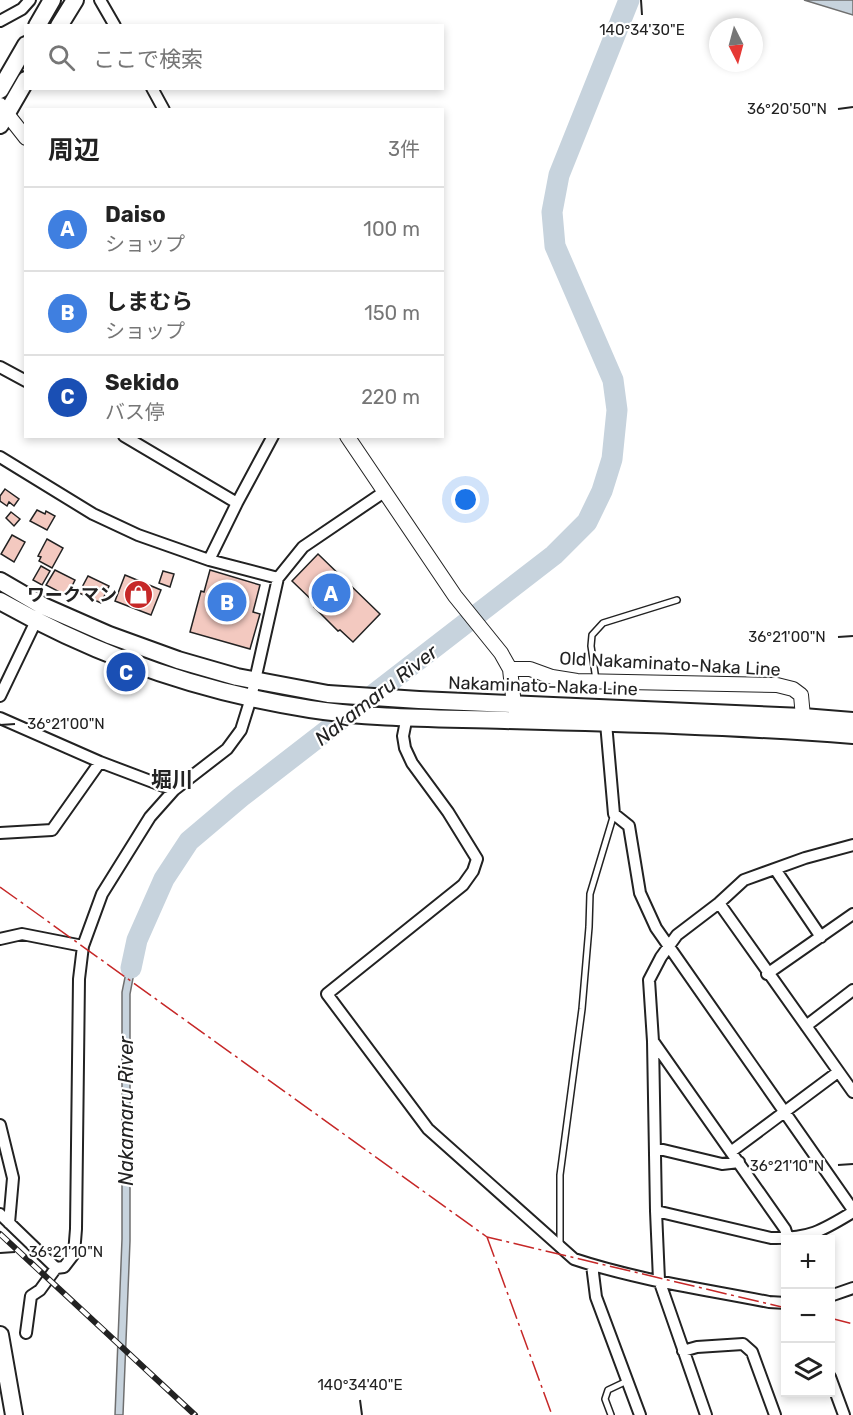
<!DOCTYPE html>
<html lang="ja">
<head>
<meta charset="utf-8">
<style>
	body { margin:0; font-family:Rubik,"Noto Sans JP",sans-serif; background:#f2f2f2; color:#222 }
	.controls { position:absolute; right:18px; bottom:18px; display:grid; overflow:hidden; border-radius:0px; box-shadow:0 3px 9px #0003 }
	.controls button { width:54px; height:54px; display:grid; place-items:center; padding:0; border:0; border-bottom:2px solid #e0e0e0; background:#fff; color:#222; font:30px sans-serif }
	.compass { position:absolute; left:709px; top:18px; width:54px; height:54px; border-radius:50%; background:#fff; box-shadow:0 3px 9px #0003; rotate:174deg }
	.you { position:absolute; left:466px; top:500px; width:21px; height:21px; margin:-15px; border:4px solid #fff; border-radius:50%; background:#1a73e8; box-shadow:0 0 0 9px #1a73e833 }
	.badge { display:grid; place-items:center; width:39px; height:39px; border-radius:50%; background:#7c3aed; color:#fff; font-size:20px; font-weight:700 }
	.pin { position:absolute; translate:-50% -50%; border:3px solid #fff; box-shadow:0 2px 6px #0006 }
	.list { margin:0; padding:0; list-style:none }
	h2 { display:flex; justify-content:space-between; align-items:center; height:78px; margin:0; padding:0 24px; font-size:26px }
	h2 small { font-size:20px; font-weight:400; color:#767676 }
	.list li { display:grid; grid-template-columns:39px 1fr auto; gap:18px; align-items:center; box-sizing:border-box; height:84px; padding:0 24px; border-top:2px solid #e0e0e0 }
	.list b { display:block; font-size:22px; white-space:nowrap }
	.list p { margin:0; font-size:20px; white-space:nowrap; color:#767676 }
	.list em { font-size:20px; font-style:normal; color:#767676 }
	.icon { flex:none; width:33px; height:33px; fill:none; stroke:currentColor; stroke-width:2; stroke-linecap:round; stroke-linejoin:round }
	.map { position:relative; flex:none; width:853px; height:1415px; overflow:hidden }
	.search { position:absolute; background:#fff; box-shadow:0 3px 9px #0003; left:24px; top:24px; width:420px; height:66px; display:flex; align-items:center; gap:15px; box-sizing:border-box; padding:0 21px; border-radius:0px; color:#767676; font-size:22px }
	.panel { position:absolute; background:#fff; box-shadow:0 3px 9px #0003; left:24px; top:108px; width:420px; height:330px; border-radius:0px }
	.map>svg:first-child { display:block }
	.water { fill:#c7d3dd; stroke:#6f6f6f; stroke-width:1.5 }
	.lines { fill:none; stroke-linecap:round; stroke-linejoin:round }
	.river { stroke:#c7d3dd; stroke-width:21 }
	.building { fill:#f3c9c0; stroke:#222; stroke-width:1.5 }
	.service-casing { stroke:#222; stroke-width:8 }
	.minor-casing { stroke:#222; stroke-width:14 }
	.tertiary-casing { stroke:#222; stroke-width:16 }
	.primary-casing { stroke:#222; stroke-width:20 }
	.trunk-casing { stroke:#222; stroke-width:20 }
	.service { stroke:#fff; stroke-width:5 }
	.minor { stroke:#fff; stroke-width:10 }
	.tertiary { stroke:#fff; stroke-width:14 }
	.primary { stroke:#fff; stroke-width:16 }
	.trunk { stroke:#fff; stroke-width:16 }
	.rail-casing { stroke:#222; stroke-width:6 }
	.rail { stroke:#fff; stroke-width:4; stroke-dasharray:11; stroke-linecap:butt }
	.power { stroke:#c62828; stroke-width:1.5; stroke-dasharray:21 4.5 3 4.5; stroke-linecap:butt }
	.ticks { fill:none; stroke:#222; stroke-width:2 }
	.labels { text-anchor:middle; stroke-width:4.5; stroke-linejoin:round; paint-order:stroke }
	.poi-label { font-size:18px; font-weight:bold; fill:#222; stroke:#fff; text-anchor:end }
	.street-label { font-size:18px; fill:#222; stroke:#fff }
	.water-label { font-size:20px; font-style:italic; fill:#222; stroke:#fff }
	.quarter-label { font-size:21px; font-weight:bold; fill:#222; stroke:#fff }
	.ticks-label { font-size:15px; text-anchor:middle; fill:#222; stroke:#fff; stroke-width:4.5; stroke-linejoin:round; paint-order:stroke }
</style>
</head>
<body>
<div class="map">
<svg width="853" height="1415" viewBox="0 0 853 1415">
	<rect width="100%" height="100%" fill="#fff"/>
	<path class="water" d="M 804,0 L 853,0 L 853,15 Z
		M 133,938 L 140,941 L 130,994 L 130,1241 L 123,1415 L 115,1415 L 122,1239 L 122,992 Z"/>
	<g class="lines">
		<path class="river" d="M 131,968 L 137,940 L 164,879 L 189,841 L 241,797 L 554,555 L 587,522 L 602,491 L 612,459 L 617,410 L 613,380 L 555,246 L 552,212 L 559,175 L 629,0"/>
	</g>
	<path class="building" d="M 5,489 L 19,499 L 14,506 L 9,502 L 7,506 L 0,501 L 0,496 Z
		M 37,510 L 45,514 L 46,511 L 55,516 L 47,530 L 30,521 Z
		M 11,512 L 20,519 L 14,526 L 6,518 Z
		M 12,535 L 25,542 L 14,562 L 1,554 Z
		M 47,539 L 63,548 L 52,568 L 39,561 L 41,557 L 38,556 Z
		M 318,554 L 380,614 L 353,642 L 340,630 L 338,631 L 314,607 L 316,604 L 292,581 Z
		M 41,566 L 50,571 L 42,585 L 33,580 Z
		M 55,570 L 75,580 L 67,596 L 46,585 Z
		M 210,570 L 260,585 L 253,612 L 260,614 L 250,649 L 190,632 L 201,591 L 204,592 Z
		M 163,571 L 174,574 L 170,587 L 159,583 Z
		M 125,575 L 161,590 L 151,615 L 115,601 Z
		M 88,576 L 109,586 L 101,603 L 79,593 Z"/>
	<g class="lines">
		<defs>
			<path id="service" d="M 596,680 L 591,646 L 592,635 L 603,623 L 677,600
				M 560,1245 L 560,1175 L 582,1009 L 589,927 L 590,894 L 614,814
				M 611,1415 L 605,1399 L 608,1390 L 627,1381"/>
			<path id="minor" d="M 100,0 L 115,26
				M 0,21 L 22,9 L 30,0
				M 152,88 L 164,110
				M 0,367 L 26,381
				M 124,436 L 237,503
				M 0,457 L 93,514 L 138,535 L 209,560 L 278,578
				M 209,560 L 237,503 L 273,436
				M 0,696 L 36,621
				M 407,716 L 403,736 L 405,748 L 412,763 L 448,812 L 477,859 L 473,871 L 463,885 L 327,994 L 428,1129 L 574,1259 C 637,1280 704,1289 769,1302 L 786,1303
				M 0,718 L 100,762 L 174,790
				M 606,723 L 614,814 L 629,826 L 640,893 L 656,928 L 853,1210
				M 0,833 L 52,830 L 100,762
				M 775,869 L 821,937
				M 719,903 L 853,1092
				M 0,939 L 22,934 L 83,946
				M 767,974 L 853,914
				M 806,1026 L 853,990
				M 653,1041 L 785,1229 L 788,1238
				M 0,1125 L 13,1178 L 9,1223
				M 655,1148 L 722,1164 L 739,1162
				M 732,1151 L 838,1072
				M 656,1211 L 771,1238 C 809,1239 822,1231 853,1212
				M 0,1214 L 56,1268
				M 592,1265 L 596,1297 L 640,1415
				M 830,1296 L 853,1288
				M 26,1333 L 31,1296 L 40,1290 L 56,1268 L 64,1267 L 74,1254 L 76,1229 L 79,979 L 83,946 L 102,894 L 150,817 L 174,790 L 227,749 L 241,730 L 251,698 L 278,578 L 303,547 L 384,492
				M 683,1351 L 697,1347 L 743,1344 L 752,1352 L 775,1415
				M 830,1377 L 844,1415
				M 706,1415 L 659,1280 L 656,1211 L 653,1041 L 649,980 L 661,957 L 677,935 L 719,903 L 744,880 L 805,858 L 853,845"/>
			<path id="tertiary" d="M 0,105 L 26,138
				M 347,436 L 455,596 L 501,653 L 510,669 L 514,705
				M 510,669 L 530,669 L 552,677 L 577,681 L 777,685 L 793,689 L 801,695 L 803,717"/>
			<path id="primary" d="M 0,581 L 43,606 L 109,635 L 178,660 L 237,677 L 328,694 L 419,700 L 803,717 L 853,721
				M 0,601 C 97,656 200,692 310,709 C 374,719 440,718 505,720 C 621,723 737,726 853,735"/>
			<path id="trunk" d="M 37,26 L 52,0
				M 59,26 L 75,0
				M 0,90 L 26,45
				M 0,125 L 26,80
				M 0,1335 L 14,1415"/>
		</defs>
		<use href="#service" class="service-casing"/>
		<use href="#minor" class="minor-casing"/>
		<use href="#tertiary" class="tertiary-casing"/>
		<use href="#primary" class="primary-casing"/>
		<use href="#trunk" class="trunk-casing"/>
		<use href="#service" class="service"/>
		<use href="#minor" class="minor"/>
		<use href="#tertiary" class="tertiary"/>
		<use href="#primary" class="primary"/>
		<use href="#trunk" class="trunk"/>
		<defs>
			<path id="rail" d="M 0,1234 L 195,1415"/>
		</defs>
		<use href="#rail" class="rail-casing"/>
		<use href="#rail" class="rail"/>
		<path class="power" d="M 0,887 L 487,1237 L 786,1308
			M 487,1237 L 552,1415
			M 830,1318 L 853,1324"/>
	</g>
	<path class="ticks" d="M 641,0 L 642,15M 838,109 L 853,107M 838,637 L 853,636M 0,725 L 15,724M 838,1165 L 853,1164M 0,1253 L 15,1252M 360,1400 L 362,1415"/>
	<defs>
		<symbol id="shop-disc" viewBox="-11 -11 22 22"><circle r="9.5" fill="#c62828" stroke="#fff"/><path d="M-5-2.5h2.3a2.7 3.5 0 0 1 5.4 0H5L5.5 6h-11ZM-1.5-2.5h3a1.5 2.3 0 0 0-3 0Z" fill="#fff"/></symbol>
	</defs>
	<g fill-rule="evenodd">
		<use href="#shop-disc" x="122" y="578" width="33" height="33"/>
	</g>
	<g class="labels">
		<g class="poi-label">
			<text x="117" y="601">ワークマン</text>
		</g>
		<g class="street-label">
			<text transform="translate(670 664) rotate(3)" y="6">Old Nakaminato-Naka Line</text>
			<text transform="translate(543 686) rotate(2)" y="6">Nakaminato-Naka Line</text>
		</g>
		<g class="water-label">
			<text transform="translate(376 695) rotate(-38)" y="7">Nakamaru River</text>
			<text transform="translate(126 1111) rotate(-90)" y="7">Nakamaru River</text>
		</g>
		<g class="quarter-label">
			<text x="172" y="787">堀川</text>
		</g>
	</g>
	<g class="ticks-label">
		<text x="642" y="35">140°34'30"E</text>
		<text x="787" y="114">36°20'50"N</text>
		<text x="787" y="642">36°21'00"N</text>
		<text x="66" y="729">36°21'00"N</text>
		<text x="787" y="1171">36°21'10"N</text>
		<text x="66" y="1257">36°21'10"N</text>
		<text x="360" y="1390">140°34'40"E</text>
	</g>
</svg>
<div class="controls">
<button>+</button>
<button>−</button>
<button><svg class="icon" aria-label="layers" viewBox="0 0 24 24"><path d="M12 4l9 5-9 5-9-5zM3 14l9 5 9-5"/></svg></button>
</div>
<svg class="compass" viewBox="-18 -18 36 36"><path d="M0-13l5 13h-10z" fill="#e53935"/><path d="M0 13l5-13h-10z" fill="#767676"/></svg>
<div class="you"></div>
<div class="pin badge" style="left:331px;top:593px;background:#3f7fe0">A</div>
<div class="pin badge" style="left:227px;top:602px;background:#3f7fe0">B</div>
<div class="pin badge" style="left:126px;top:672px;background:#1a4fb4">C</div>
<div class="search"><svg class="icon" aria-label="search" viewBox="0 0 24 24"><circle cx="10" cy="10" r="6"/><path d="M15 15l6 6"/></svg>ここで検索</div>
<section class="panel">
<h2>周辺<small>3件</small></h2>
<ul class="list">
<li><span class="badge" style="background:#3f7fe0">A</span><div><b>Daiso</b><p>ショップ</p></div><em>100 m</em></li>
<li><span class="badge" style="background:#3f7fe0">B</span><div><b>しまむら</b><p>ショップ</p></div><em>150 m</em></li>
<li><span class="badge" style="background:#1a4fb4">C</span><div><b>Sekido</b><p>バス停</p></div><em>220 m</em></li>
</ul>
</section>
</div>
</body>
</html>
